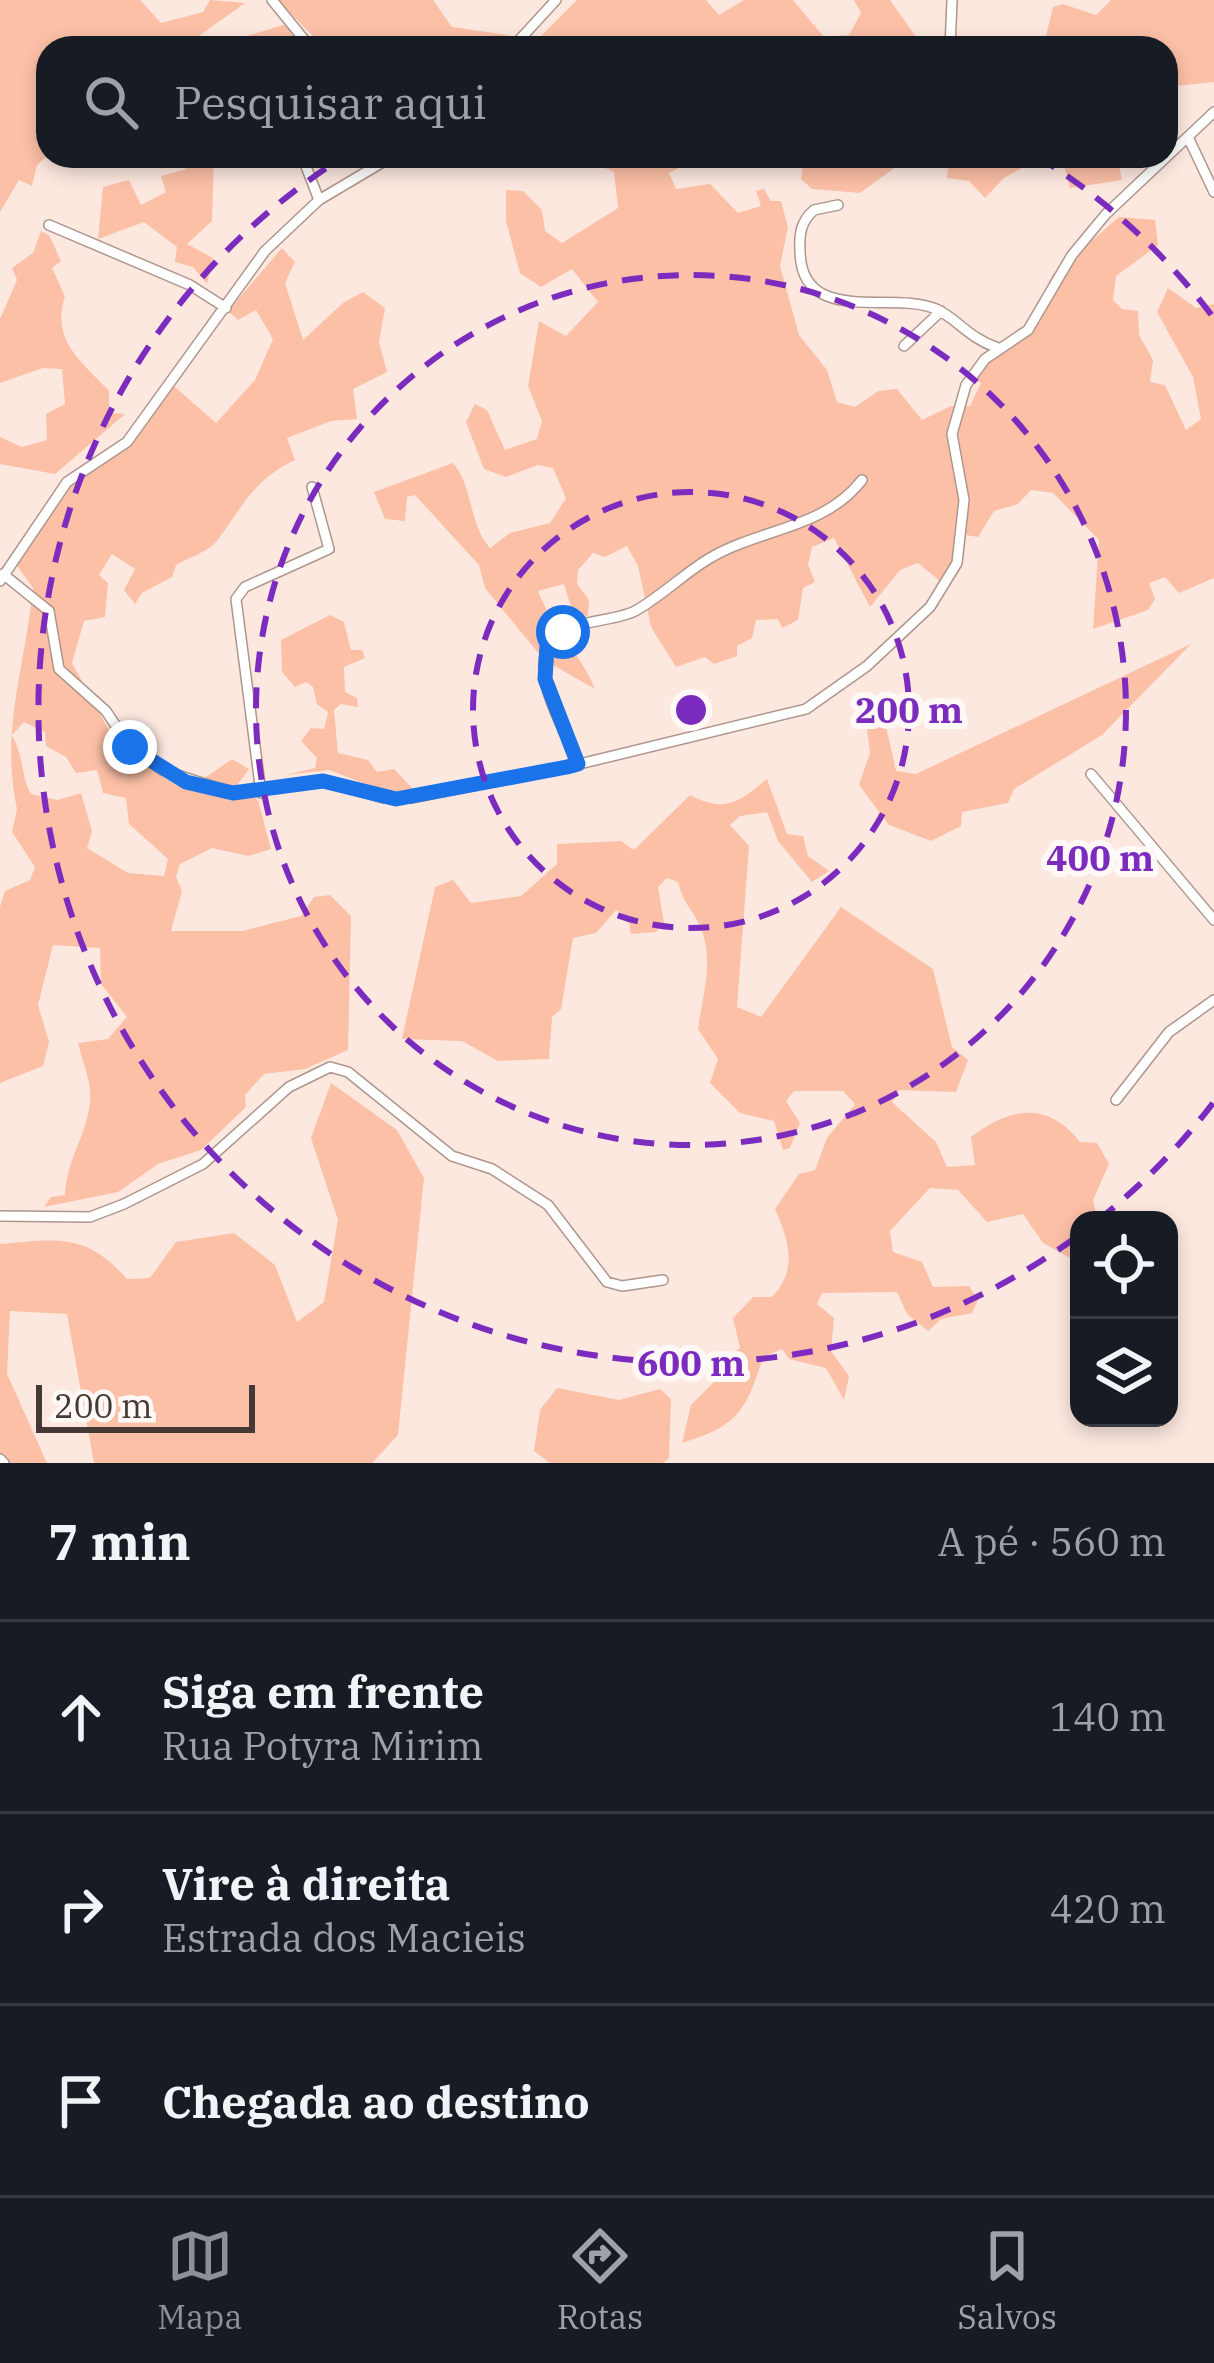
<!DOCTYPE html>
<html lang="pt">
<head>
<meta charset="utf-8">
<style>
	body { margin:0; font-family:"IBM Plex Serif",serif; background:#20242c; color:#f1f3f6 }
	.controls { position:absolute; right:36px; bottom:36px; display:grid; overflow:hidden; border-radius:24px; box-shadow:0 6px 18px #0003 }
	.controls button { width:108px; height:108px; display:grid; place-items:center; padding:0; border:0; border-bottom:3px solid #363941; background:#171b24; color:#f1f3f6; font:60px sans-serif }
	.scale { position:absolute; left:36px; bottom:30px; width:219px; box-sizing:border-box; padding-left:12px; border:6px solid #443935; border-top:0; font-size:33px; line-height:42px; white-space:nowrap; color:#443935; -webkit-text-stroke:9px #fef9f6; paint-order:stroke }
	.stop { position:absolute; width:36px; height:36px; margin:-27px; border:9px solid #1a73e8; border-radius:50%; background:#fff }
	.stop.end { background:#1a73e8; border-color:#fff; box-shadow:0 3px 12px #0008 }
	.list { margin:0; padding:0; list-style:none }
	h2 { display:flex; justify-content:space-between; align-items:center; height:156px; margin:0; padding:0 48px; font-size:51px }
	h2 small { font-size:39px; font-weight:400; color:#9ea1a6 }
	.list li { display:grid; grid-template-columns:78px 1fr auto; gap:36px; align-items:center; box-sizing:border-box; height:192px; padding:0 48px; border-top:3px solid #363941 }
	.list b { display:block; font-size:45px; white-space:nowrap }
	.list p { margin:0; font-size:39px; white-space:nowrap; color:#9ea1a6 }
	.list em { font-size:39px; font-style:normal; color:#9ea1a6 }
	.icon { flex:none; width:66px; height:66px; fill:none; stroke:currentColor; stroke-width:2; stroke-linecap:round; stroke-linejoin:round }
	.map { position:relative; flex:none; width:1214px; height:1463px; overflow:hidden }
	.search { position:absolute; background:#171b24; box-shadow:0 6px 18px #0003; left:36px; right:36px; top:36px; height:132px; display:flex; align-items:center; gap:30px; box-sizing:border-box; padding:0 42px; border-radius:36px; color:#9ea1a6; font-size:45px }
	.sheet { height:732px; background:#171b24 }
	nav { display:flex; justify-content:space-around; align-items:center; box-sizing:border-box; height:168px; border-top:3px solid #363941; background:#171b24; font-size:33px; color:#9ea1a6 }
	nav a { display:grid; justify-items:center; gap:6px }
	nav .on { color:#8c9099 }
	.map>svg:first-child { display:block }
	.green { fill:#fcc0a7; fill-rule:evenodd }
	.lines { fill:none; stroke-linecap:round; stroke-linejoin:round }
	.minor-casing { stroke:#af968c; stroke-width:12 }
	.minor { stroke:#fff; stroke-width:9 }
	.route { stroke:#1a73e8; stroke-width:15 }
	.ring { fill:none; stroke:#7b2cbf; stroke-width:6; stroke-dasharray:21 15 }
	.centre { fill:#7b2cbf; stroke:#fef9f6; stroke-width:6 }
	.ring-label { font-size:36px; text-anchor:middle; font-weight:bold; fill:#7b2cbf; stroke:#fef9f6; stroke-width:12; stroke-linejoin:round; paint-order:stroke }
</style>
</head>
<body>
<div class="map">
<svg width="1214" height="1463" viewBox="0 0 1214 1463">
	<rect width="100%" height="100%" fill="#fde8df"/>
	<path class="green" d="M 0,0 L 140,0 L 161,23 L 203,12 L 210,0 L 245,3 L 182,48 L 48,48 L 48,155 L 37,165 L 32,186 L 19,180 L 0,212 Z
		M 277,0 L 433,0 L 452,27 L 508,35 L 503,48 L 325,48 Z
		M 577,0 L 706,0 L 719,15 L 744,0 L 793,0 L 824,37 L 849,35 L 861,13 L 854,0 L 890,0 L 924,48 L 529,48 Z
		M 1111,0 L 1214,0 L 1214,82 L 1166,87 L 1166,48 L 1043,48 L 1053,7 L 1063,4 L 1096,15 Z
		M 286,24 L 300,48 L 223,48 L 225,43 Z
		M 183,156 L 214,156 L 212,221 L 187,244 L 213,258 L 207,284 L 193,267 L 175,262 L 177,247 L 144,222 L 98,239 L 103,187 L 129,180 L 141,205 L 166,192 L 161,176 L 186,169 Z
		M 580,156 L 686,156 L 681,167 L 669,173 L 676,189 L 710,184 L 738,213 L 761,206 L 756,191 L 764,189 L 771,201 L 781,201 L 788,227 L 780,266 L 799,335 L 827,370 L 837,402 L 855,407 L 878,391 L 897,389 L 922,420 L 951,406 L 970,406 L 981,383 L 969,375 L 992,346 L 1025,330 L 1053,274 L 1119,217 L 1155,220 L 1158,245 L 1116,276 L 1113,300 L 1122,309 L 1138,311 L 1139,335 L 1153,360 L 1150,382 L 1165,385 L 1186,430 L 1201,419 L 1193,377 L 1157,312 L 1168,288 L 1196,308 L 1214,304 L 1214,578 L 1179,593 L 1165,577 L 1149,583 L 1155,599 L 1148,610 L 1093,629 L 1099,540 L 1053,493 L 1031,490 L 1018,504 L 994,511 L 978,537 L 966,535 L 954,568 L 940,581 L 918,563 L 900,570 L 870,607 L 834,538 L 812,547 L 808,564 L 815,582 L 803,588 L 798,620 L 782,628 L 778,619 L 756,620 L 752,638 L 737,646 L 737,656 L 714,664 L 705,657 L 676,667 L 651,627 L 638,566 L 627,546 L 605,557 L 593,553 L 578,570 L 577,584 L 589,600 L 588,616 L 575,620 L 564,584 L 538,591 C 553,629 579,651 595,689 L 544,660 L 485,588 L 479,565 L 415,495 L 407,497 L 405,521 L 385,519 L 374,492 L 453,463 C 474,488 468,523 490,548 L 510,533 L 550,523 L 566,498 L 553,468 L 538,465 L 506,477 L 484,469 L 466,422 L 475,404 L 487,410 L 505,450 L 537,439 L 542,421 L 528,386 L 539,321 L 566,336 L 598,302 L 572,269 L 541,287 L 520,273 L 506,221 L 506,190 L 523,191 L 542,210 L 545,231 L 562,243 L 618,208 L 614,172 Z
		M 804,156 L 911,156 L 860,193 L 812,189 L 801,179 Z
		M 958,156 L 990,161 L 995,156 L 1043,156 L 1004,178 L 985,198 L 969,181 L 947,178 L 949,159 Z
		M 1047,156 L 1117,156 L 1122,180 L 1070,188 L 1063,162 Z
		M 41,231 L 49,235 L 61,261 L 52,268 L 65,296 C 51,341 80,360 109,391 L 109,413 L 125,414 L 55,474 L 0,464 L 0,437 L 22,447 L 47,440 L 46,414 L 65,404 L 62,369 L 43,368 L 0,383 L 0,319 L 17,280 L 12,268 L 33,253 Z
		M 282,248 L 295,262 L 285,283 L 303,340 L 343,303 L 363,292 L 385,308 L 379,342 L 387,372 L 353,389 L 357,419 L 331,421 L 287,438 L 295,460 C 254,479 242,507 217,541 C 208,552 188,558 176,565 L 172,577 L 142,593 L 135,604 L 124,590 L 135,569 L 112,554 L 99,575 L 108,583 L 105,617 L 84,621 L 72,663 L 115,741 L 162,776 L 206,793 L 206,777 L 232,759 L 249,769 L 238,784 L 258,800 L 271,849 L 248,856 L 212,848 L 180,864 L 176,877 L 182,891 L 171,931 L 242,931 L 301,916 L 314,897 L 330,895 L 351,916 L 348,1050 L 305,1069 L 264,1074 L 245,1095 L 246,1107 L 201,1150 L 158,1164 L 118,1192 L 44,1207 L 51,1197 L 65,1195 C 66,1159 87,1137 90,1101 C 92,1083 82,1060 78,1043 L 108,1039 L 127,1017 L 101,984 L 100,948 L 53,945 L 38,1005 L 49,1042 L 43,1066 L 0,1083 L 0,907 L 5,891 L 30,880 L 35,867 L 12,832 L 17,809 C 0,731 25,668 33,588 L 15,563 L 74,476 L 121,452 L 174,386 L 216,423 L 255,380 L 273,339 L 256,310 L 238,320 L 228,311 ZM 24,722 L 45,732 L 46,746 L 66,757 L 76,773 L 97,770 L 103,793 L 126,798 L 129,824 L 168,859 L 164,876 L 128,873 L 87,848 L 92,831 L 81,793 L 58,800 L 31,794 C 20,774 25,760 12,735 Z
		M 330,615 L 344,622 L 351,650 L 362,650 L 365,658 L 344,667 L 345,692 L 357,698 L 358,707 L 341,704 L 334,710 L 338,753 L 368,760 L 377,772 L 394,769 L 412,788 L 431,788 L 392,794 L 329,770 L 285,775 L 315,768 L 317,758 L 301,741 L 311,728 L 324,729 L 328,712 L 317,704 L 313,687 L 306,682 L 295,687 L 282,672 L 281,640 Z
		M 1191,644 L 1102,735 L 1014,789 L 1008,803 L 962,812 L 961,826 L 931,841 L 889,825 L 859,785 L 870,753 L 867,729 L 885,722 L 896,771 L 916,774 Z
		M 767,779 L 787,834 L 803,836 L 808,856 L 829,871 L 812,882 L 778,841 L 767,812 L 740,816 L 730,825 L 749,846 L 737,1007 L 761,1017 L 841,907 L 933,969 L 952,1047 L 968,1060 L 956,1092 L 899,1090 L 892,1102 L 936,1142 L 947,1167 L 975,1165 L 971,1137 C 1010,1107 1048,1101 1080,1142 L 1097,1143 L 1109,1164 L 1093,1200 L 1097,1220 L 1079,1220 L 1079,1263 L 1043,1243 L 1023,1214 L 987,1222 L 958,1190 L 930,1188 L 890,1231 L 893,1252 L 922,1262 L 933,1287 L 969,1286 L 978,1300 L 972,1313 L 941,1319 L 928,1331 L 907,1314 L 897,1292 L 822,1293 L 817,1304 L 834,1318 L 831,1351 L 849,1376 L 844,1400 L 826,1368 L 789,1359 L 782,1349 L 763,1357 C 746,1411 738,1426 682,1443 L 691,1405 L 718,1378 L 719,1365 L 740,1348 L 733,1318 L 753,1297 L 772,1297 C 798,1270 789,1241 775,1209 L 799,1174 L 815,1170 L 827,1138 L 855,1104 L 843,1091 L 794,1091 L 786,1101 L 800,1123 L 790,1148 L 783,1150 L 774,1121 L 740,1113 L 710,1083 L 718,1059 L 698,1029 C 703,994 715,957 699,924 C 691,907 684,905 678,882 L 667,878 L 658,887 L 664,923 L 656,932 L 631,934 L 628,916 L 616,910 L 596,933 L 573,938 L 561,1009 L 552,1017 L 549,1059 L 498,1061 L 462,1041 L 402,1039 L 435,887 L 453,880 L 471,903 L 521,896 L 557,864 L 557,844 L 621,841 L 634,850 L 690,795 C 725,813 738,803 767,779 Z
		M 331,1083 L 397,1130 L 424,1178 L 398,1435 L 372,1463 L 94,1463 L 67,1314 L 10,1311 L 7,1374 L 47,1463 L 0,1463 L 0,1244 C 57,1239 86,1232 127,1279 L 150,1278 L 176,1242 L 234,1233 L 275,1265 L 297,1322 L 324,1302 L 338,1220 L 311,1138 Z
		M 557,1388 L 619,1400 L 660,1389 L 671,1399 L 669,1458 L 663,1463 L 550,1463 L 534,1451 L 540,1410 Z"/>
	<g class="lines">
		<defs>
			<path id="minor" d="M 272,0 L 311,48
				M 512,48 L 556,0
				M 950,48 L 952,0
				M 1188,137 L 1214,192
				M 302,156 L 319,200
				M 838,205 L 814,210 C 801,221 799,234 800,251 C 801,327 892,290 936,309 C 958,319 968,338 998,348
				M 49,225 L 190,285 L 226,308
				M 904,346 L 941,311
				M 3,574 L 49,611 L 59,669 L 106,711 L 130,747 L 162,770 L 233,793 L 323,781 L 384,798 L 411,798 L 567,767 L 806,709 L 867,666 L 930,607 L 957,563 L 964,500 L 952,434 L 966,385 L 985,359 L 1028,330 L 1072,255 L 1106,214 L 1214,112
				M 0,581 L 67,482 L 127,442 L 265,251 L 319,200 L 393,156
				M 578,764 C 567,732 535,685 546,651 C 556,618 610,624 635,611 C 662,596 683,574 710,558 C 761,528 824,529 862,480
				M 1091,774 L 1214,920
				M 261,793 L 236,599 L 245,587 L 329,549 L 312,487
				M 1116,1100 L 1169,1032 L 1214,1000
				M 0,1216 L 90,1217 L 124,1204 L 203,1164 L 289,1087 L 330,1067 L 348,1072 L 452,1156 L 492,1169 L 548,1205 L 607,1282 L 622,1286 L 663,1280
				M 0,1459 L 4,1463"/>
		</defs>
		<use href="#minor" class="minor-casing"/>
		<use href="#minor" class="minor"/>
	</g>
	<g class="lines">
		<path class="route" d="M 130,747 L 186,782 L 233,793 L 323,781 L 396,799 L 567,767 L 578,764 L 545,679 L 547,646 L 563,632"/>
	</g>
	<g class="ring">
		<circle cx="691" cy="710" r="218"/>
		<circle cx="691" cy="710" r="435"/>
		<path d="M1213 1103A653 653 0 0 1 1102 1217M1075 1238A653 653 0 1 1 345 156M1037 156A653 653 0 0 1 1213 317"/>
	</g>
	<circle cx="691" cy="710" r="18" class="centre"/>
	<g class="ring-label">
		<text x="909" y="723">200 m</text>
		<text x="1100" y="871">400 m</text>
		<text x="691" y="1376">600 m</text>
	</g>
</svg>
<div class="controls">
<button><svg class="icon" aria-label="locate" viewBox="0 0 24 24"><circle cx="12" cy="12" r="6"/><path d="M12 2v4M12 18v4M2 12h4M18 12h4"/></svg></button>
<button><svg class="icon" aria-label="layers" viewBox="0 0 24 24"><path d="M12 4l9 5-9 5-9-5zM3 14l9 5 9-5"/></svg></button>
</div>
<div class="scale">200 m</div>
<div class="stop" style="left:563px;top:632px"></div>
<div class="stop end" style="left:130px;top:747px"></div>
<div class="search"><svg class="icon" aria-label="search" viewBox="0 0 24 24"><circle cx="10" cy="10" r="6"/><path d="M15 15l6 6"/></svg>Pesquisar aqui</div>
</div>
<section class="sheet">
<h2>7 min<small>A pé · 560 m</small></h2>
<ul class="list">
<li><svg class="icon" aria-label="ahead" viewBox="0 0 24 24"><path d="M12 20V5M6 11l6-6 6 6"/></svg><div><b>Siga em frente</b><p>Rua Potyra Mirim</p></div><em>140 m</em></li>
<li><svg class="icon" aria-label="right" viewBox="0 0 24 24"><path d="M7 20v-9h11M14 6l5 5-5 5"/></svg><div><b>Vire à direita</b><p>Estrada dos Macieis</p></div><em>420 m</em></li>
<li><svg class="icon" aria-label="arrive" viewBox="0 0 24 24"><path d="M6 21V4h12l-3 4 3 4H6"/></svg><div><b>Chegada ao destino</b></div></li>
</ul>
</section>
<nav>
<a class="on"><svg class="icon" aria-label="map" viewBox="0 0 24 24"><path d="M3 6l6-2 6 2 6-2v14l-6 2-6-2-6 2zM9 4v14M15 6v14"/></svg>Mapa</a>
<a><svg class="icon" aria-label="directions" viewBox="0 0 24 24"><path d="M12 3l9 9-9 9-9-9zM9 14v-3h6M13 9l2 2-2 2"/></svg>Rotas</a>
<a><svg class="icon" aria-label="saved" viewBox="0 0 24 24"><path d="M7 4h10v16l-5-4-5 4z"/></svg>Salvos</a>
</nav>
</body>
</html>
